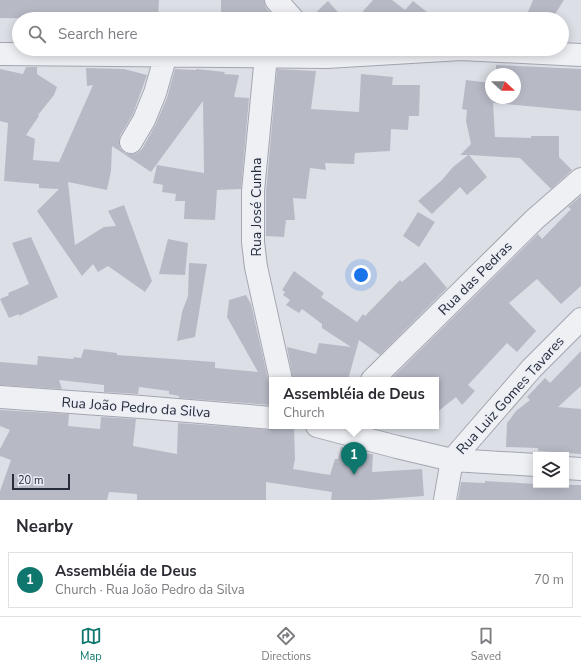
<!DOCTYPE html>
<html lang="en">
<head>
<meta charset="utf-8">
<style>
	body { margin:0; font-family:"Nunito Sans",sans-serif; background:#f7f7f7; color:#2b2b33 }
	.controls { position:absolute; right:12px; bottom:12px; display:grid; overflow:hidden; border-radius:0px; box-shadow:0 2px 10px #0003 }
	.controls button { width:36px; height:36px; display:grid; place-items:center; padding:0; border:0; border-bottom:1px solid #e1e1e2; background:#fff; color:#2b2b33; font:20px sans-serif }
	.compass { position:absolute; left:485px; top:68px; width:36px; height:36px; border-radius:50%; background:#fff; box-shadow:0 2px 10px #0003; rotate:111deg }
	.scale { position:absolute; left:12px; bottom:10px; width:58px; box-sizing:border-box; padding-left:4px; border:2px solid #272c3c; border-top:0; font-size:11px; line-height:14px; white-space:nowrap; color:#272c3c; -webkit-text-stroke:3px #ebeef4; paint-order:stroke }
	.you { position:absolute; left:361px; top:275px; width:14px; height:14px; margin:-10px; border:3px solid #fff; border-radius:50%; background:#1a73e8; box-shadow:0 0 0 6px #1a73e833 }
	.badge { display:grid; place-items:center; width:26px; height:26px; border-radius:50%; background:#0f766e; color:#fff; font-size:13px; font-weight:700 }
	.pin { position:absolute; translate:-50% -33px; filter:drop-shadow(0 1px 2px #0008) }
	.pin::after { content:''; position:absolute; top:21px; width:14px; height:12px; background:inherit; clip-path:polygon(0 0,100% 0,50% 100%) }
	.popup { position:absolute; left:269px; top:377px; width:170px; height:52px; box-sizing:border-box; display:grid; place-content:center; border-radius:0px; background:#fff; filter:drop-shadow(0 1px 3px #0005); font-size:13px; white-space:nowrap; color:#7c7c81 }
	.popup b { font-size:15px; color:#2b2b33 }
	.popup::after { content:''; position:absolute; left:50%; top:100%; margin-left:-8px; border:8px solid transparent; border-top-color:#fff }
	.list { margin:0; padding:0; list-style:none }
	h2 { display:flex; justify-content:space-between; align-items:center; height:52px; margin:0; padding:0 16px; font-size:17px }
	h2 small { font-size:13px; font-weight:400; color:#7c7c81 }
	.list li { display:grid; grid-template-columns:26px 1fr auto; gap:12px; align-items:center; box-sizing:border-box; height:56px; margin:0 8px 8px; padding:0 8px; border:1px solid #e1e1e2; border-radius:0px }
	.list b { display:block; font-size:15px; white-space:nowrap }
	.list p { margin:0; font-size:13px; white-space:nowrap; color:#7c7c81 }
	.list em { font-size:13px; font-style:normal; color:#7c7c81 }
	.icon { flex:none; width:22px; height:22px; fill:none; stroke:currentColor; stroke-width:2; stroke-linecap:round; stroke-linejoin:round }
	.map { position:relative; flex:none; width:581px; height:500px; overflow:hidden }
	.search { position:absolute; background:#fff; box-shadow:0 2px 10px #0003; left:12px; right:12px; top:12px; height:44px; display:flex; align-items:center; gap:10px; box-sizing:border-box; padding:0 14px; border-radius:22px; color:#7c7c81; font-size:15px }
	.sheet { height:116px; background:#fff }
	nav { display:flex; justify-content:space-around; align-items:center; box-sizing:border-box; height:56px; border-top:1px solid #e1e1e2; background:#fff; font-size:11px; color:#7c7c81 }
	nav a { display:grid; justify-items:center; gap:2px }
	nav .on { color:#0f766e }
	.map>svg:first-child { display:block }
	.building { fill:#b7bac5 }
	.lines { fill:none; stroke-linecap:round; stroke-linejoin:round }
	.minor-casing { stroke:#a2a6b0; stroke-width:24 }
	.minor { stroke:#eff0f4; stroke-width:22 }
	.labels { text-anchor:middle; stroke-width:3; stroke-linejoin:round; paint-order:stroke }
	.street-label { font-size:14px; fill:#272c3c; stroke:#ebeef4 }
</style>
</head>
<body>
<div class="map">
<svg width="581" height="500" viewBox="0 0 581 500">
	<rect width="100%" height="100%" fill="#dcdfe6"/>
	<path class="building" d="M 0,0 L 159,0 L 158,17 L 146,16 L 146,19 L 85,19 L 85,12 L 83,19 L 0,18 Z
		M 221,0 L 264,0 L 266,8 L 276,19 L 221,19 Z
		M 373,0 L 392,0 L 405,10 L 413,1 L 436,19 L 356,19 Z
		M 533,0 L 564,0 L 552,19 L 525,19 Z
		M 328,1 L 344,19 L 309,19 Z
		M 496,65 L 581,69 L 581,111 L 493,103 L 495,137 L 531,138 L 531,136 L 559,136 L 559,157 L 572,170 L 551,189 L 520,158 L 469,155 L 487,177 L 467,195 L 460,187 L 432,214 L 418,201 L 442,180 L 453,167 L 468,155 L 460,155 L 471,144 L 466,121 L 467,110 L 462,109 L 466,80 L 491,83 L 491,98 L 515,98 L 515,74 L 496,74 Z
		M 26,67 L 37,67 L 37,74 L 57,87 L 54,95 L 38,115 L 39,116 L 26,135 L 35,139 L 33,160 L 59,162 L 93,85 L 87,86 L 86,68 L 124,69 L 147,75 L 133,114 L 120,136 L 119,141 L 120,148 L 125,153 L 130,154 L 137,153 L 142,149 L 155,126 L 167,98 L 175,69 L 196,70 L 196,69 L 225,72 L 224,74 L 239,75 L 234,97 L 249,98 L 241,189 L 217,190 L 215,220 L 184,219 L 185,201 L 175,201 L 176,194 L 162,192 L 163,185 L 153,183 L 157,165 L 204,173 L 203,101 L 151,172 L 112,146 L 111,171 L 107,190 L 68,182 L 75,245 L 104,227 L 116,226 L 108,211 L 124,205 L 152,281 L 145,292 L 108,266 L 98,272 L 93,264 L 82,276 L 37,211 L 59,189 L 39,188 L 39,184 L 4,181 L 8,123 L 0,121 L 0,69 L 23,74 Z
		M 277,69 L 316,71 L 311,109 L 359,112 L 361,74 L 393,77 L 392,85 L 420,85 L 419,116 L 409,116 L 408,130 L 391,129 L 390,151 L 355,153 L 354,164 L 325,163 L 326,170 L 310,168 L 306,199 L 293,198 L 295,220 L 286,220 L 284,237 L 266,236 L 266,192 Z
		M 581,196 L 581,286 L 561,304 L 537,279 L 509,303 L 536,331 L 517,352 L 507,343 L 468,385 L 475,391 L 462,405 L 456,397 L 436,413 L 436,380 L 390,380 L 538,234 L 542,239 L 571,209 L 568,207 Z
		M 418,212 L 435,222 L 419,247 L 403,236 Z
		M 31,237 L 58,297 L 19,316 L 19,314 L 9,318 L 0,299 L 9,295 L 8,293 L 29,284 L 12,243 Z
		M 168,239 L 188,243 L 185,275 L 159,274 Z
		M 425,262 L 447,288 L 380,355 L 359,340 L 348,380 L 293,380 L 287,347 L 316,354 L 319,343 L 351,347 L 322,328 L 322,324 L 302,309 L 299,313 L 286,305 L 290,300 L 283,295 L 285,292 L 282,290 L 294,271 L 324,293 L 321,297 L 357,322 L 363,314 L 365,316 L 400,280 L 402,282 Z
		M 189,263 L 207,264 L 195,337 L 177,341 L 182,312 L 188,296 Z
		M 246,295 L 251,304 L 269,383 L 272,389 L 272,405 L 179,398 L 179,396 L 169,394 L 169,391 L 139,387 L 138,394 L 104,392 L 104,385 L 59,380 L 62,389 L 0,385 L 0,362 L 37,365 L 38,356 L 73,359 L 74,357 L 81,358 L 84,349 L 117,353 L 117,355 L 215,362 L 215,368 L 258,372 L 227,317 L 229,300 Z
		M 581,351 L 581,386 L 558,407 L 581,409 L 581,454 L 538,451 L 538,448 L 506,447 L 507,423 L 516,411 L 530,400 L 527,397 L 545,378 L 550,383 Z
		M 0,410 L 69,414 L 68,426 L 100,429 L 101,417 L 136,419 L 133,446 L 177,454 L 178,423 L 271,430 L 277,429 L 281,426 L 294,426 L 295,459 L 293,469 L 330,475 L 335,459 L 338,459 L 341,447 L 358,451 L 359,453 L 373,454 L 372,472 L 422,469 L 424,496 L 372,500 L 331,500 L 332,492 L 266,482 L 266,500 L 137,500 L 137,494 L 109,492 L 107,500 L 0,500 L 0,491 L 11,460 L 0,456 L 0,449 L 10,430 L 0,426 Z
		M 485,481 L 536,484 L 536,485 L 581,485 L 581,500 L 458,500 L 461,482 L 485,483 Z"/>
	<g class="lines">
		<defs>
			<path id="minor" d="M 276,0 L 293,19
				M 0,54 L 327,57 L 461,49 L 581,55
				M 266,56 L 253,191 L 253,242 L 256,267 L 281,380
				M 131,142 L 144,120 L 155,93 L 166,55
				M 372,380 L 535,219 L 581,179
				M 0,397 L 141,407 L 272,418
				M 317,426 L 397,447 L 452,460 L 536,465
				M 566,468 L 581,469
				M 445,500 L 452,460 L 532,368 L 581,319"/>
		</defs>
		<use href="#minor" class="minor-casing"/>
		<use href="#minor" class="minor"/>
	</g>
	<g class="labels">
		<g class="street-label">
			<text transform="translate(256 207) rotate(-90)" y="5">Rua José Cunha</text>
			<text transform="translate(475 278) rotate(-45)" y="5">Rua das Pedras</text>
			<text transform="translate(510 395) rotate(-48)" y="5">Rua Luiz Gomes Tavares</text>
			<text transform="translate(136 407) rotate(4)" y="5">Rua João Pedro da Silva</text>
		</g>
	</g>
</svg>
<div class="controls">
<button><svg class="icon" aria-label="layers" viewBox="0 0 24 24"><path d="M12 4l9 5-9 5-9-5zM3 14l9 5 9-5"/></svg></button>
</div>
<svg class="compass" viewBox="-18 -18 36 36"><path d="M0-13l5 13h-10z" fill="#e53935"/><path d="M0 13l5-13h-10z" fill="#7c7c81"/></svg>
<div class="scale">20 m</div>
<div class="you"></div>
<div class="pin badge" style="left:354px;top:475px">1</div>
<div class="popup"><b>Assembléia de Deus</b>Church</div>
<div class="search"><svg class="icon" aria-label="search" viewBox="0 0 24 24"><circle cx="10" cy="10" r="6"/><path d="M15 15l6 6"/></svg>Search here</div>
</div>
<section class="sheet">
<h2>Nearby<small></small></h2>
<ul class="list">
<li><span class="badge">1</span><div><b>Assembléia de Deus</b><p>Church · Rua João Pedro da Silva</p></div><em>70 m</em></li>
</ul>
</section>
<nav>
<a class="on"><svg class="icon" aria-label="map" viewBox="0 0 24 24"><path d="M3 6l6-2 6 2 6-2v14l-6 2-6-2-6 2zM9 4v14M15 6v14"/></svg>Map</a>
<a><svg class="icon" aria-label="directions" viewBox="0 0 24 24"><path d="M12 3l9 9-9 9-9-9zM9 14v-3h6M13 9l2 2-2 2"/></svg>Directions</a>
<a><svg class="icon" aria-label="saved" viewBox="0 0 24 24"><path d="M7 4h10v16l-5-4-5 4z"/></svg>Saved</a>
</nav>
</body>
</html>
